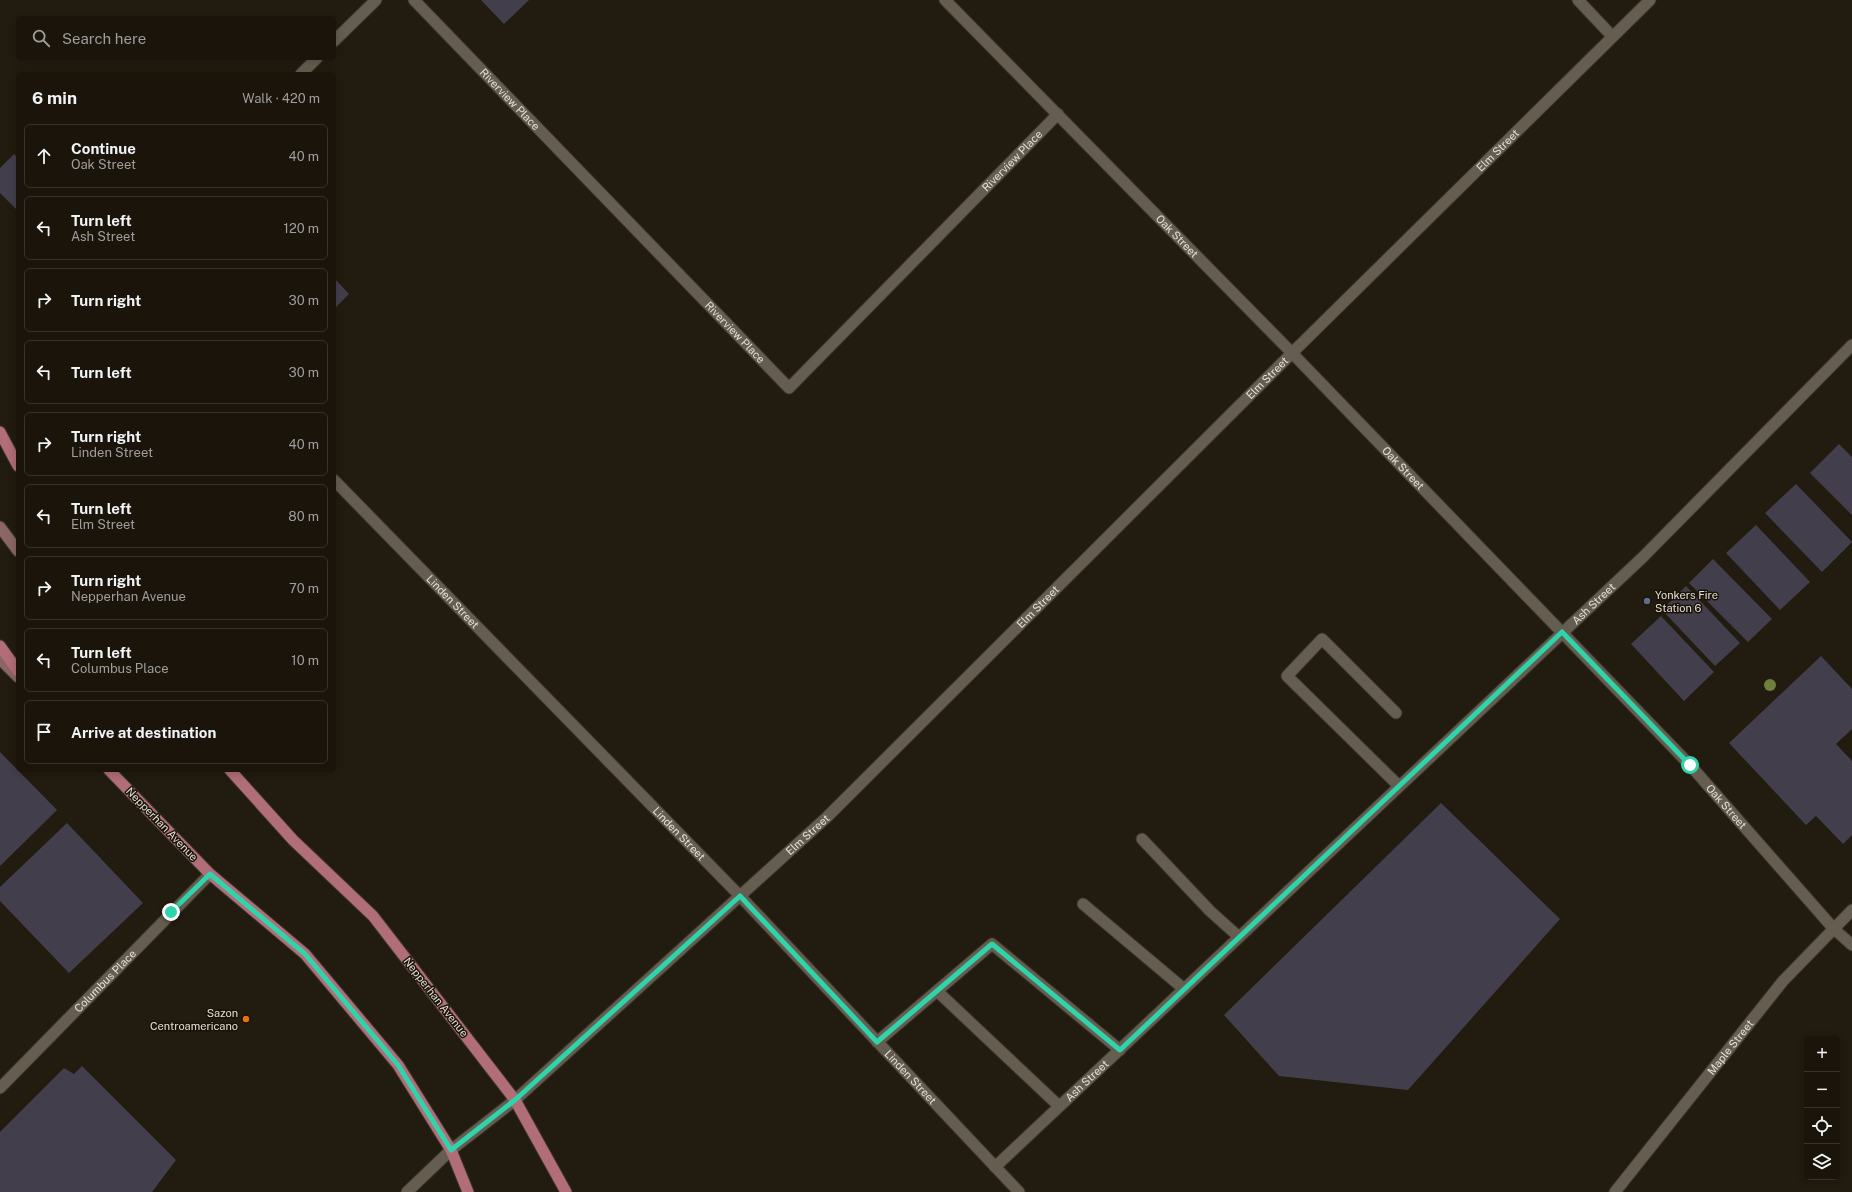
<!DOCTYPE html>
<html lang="en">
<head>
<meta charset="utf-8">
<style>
	body { margin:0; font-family:"Public Sans",sans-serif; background:#231d14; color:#f1f3f6 }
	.controls { position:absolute; right:12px; bottom:12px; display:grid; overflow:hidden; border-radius:6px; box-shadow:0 2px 10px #0003 }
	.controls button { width:36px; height:36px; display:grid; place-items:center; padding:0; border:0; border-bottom:1px solid #38332c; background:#1a140b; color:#f1f3f6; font:20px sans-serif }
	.stop { position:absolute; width:12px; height:12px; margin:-9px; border:3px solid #30d4aa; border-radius:50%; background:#fff }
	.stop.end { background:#30d4aa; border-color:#fff; box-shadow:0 1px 4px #0008 }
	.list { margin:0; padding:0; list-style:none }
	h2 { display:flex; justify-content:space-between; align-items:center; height:52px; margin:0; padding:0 16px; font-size:17px }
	h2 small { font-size:13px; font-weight:400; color:#9f9e9d }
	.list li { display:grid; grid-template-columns:26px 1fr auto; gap:12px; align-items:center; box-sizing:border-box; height:64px; margin:0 8px 8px; padding:0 8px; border:1px solid #38332c; border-radius:6px }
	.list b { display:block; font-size:15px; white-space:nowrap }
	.list p { margin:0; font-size:13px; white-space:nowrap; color:#9f9e9d }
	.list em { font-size:13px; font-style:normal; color:#9f9e9d }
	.icon { flex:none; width:22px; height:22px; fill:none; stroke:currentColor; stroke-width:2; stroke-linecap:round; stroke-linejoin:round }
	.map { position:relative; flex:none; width:1852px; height:1192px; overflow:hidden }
	.search { position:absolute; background:#1a140b; box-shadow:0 2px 10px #0003; left:16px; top:16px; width:320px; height:44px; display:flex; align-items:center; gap:10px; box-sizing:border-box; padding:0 14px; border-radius:6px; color:#9f9e9d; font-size:15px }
	.panel { position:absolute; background:#1a140b; box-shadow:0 2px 10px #0003; left:16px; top:72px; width:320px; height:700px; border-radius:6px }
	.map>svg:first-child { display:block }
	.building { fill:#433e4c }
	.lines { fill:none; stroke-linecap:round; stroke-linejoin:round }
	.service-casing { stroke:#3b3630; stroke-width:13 }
	.minor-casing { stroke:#3b3630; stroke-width:13 }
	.tertiary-casing { stroke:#3b3630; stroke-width:13 }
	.secondary-casing { stroke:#3b3630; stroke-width:13 }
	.primary-casing { stroke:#3b3630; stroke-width:13 }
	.service { stroke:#655d50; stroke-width:11 }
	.minor { stroke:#655d50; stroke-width:11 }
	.tertiary { stroke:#655d50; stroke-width:11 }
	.secondary { stroke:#8b6664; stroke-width:11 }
	.primary { stroke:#b26e78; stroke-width:11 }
	.tree { fill:#717f3d }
	.route { stroke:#30d4aa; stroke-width:5 }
	.service-dot { fill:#5c6f8a; stroke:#191207; stroke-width:1.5 }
	.food-dot { fill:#e8710a; stroke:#191207; stroke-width:1.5 }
	.labels { text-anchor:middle; stroke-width:3; stroke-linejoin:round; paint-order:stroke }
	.street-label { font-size:11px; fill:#e4dfd7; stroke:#191207 }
	.poi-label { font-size:11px; fill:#e4dfd7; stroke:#191207; text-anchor:start }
</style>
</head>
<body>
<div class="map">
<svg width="1852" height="1192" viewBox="0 0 1852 1192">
	<rect width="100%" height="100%" fill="#221b0f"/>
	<path class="building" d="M 481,0 L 529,0 L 504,24 Z
		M 14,154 L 18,158 L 18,211 L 0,193 L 0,168 Z
		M 334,278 L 349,294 L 334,309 Z
		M 1839,444 L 1852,457 L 1852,515 L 1810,473 Z
		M 1796,484 L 1852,542 L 1822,572 L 1765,513 Z
		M 1756,525 L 1810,582 L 1780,610 L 1726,553 Z
		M 1713,559 L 1772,619 L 1748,642 L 1689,583 Z
		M 1686,586 L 1740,643 L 1715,666 L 1662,610 Z
		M 1661,616 L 1714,672 L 1684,701 L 1631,644 Z
		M 1821,656 L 1852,689 L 1852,729 L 1836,744 L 1852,761 L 1852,835 L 1843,844 L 1816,816 L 1806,825 L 1729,743 Z
		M 0,752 L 57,810 L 0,866 Z
		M 1441,803 L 1560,919 L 1408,1090 L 1279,1076 L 1224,1015 Z
		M 67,823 L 143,903 L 69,973 L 0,901 L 0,887 Z
		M 82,1066 L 176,1160 L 152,1192 L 0,1192 L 0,1132 L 64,1068 L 74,1074 Z"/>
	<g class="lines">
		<defs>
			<path id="service" d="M 1396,713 L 1322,639 L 1287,676 L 1399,786
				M 1142,839 L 1210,911 L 1239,937
				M 1083,904 L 1184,989
				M 937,991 L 1059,1106
				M 877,1042 L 992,944 L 1120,1050"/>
			<g id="minor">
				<path id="s1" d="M 414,0 L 789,388 L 1058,114"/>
				<path id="s2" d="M 945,0 L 1292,353 L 1690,765 L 1834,929 L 1852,945"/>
				<path d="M 1578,0 L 1612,36"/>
				<path d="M 334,41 L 376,0"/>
				<path d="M 301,74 L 317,58"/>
				<path id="s3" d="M 334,480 L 740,896 L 1019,1192"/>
				<path id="s4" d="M 0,1088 L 210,874"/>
				<path id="s5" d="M 995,1167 L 1643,557 L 1852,345"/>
				<path id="s6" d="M 1615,1192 L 1783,981 L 1852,910"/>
			</g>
			<g id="tertiary">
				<path id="s7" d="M 407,1192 L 451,1150 L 515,1100 L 827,817 L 1292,353 L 1650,0"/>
			</g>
			<path id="secondary" d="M 0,527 L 18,551
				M 0,659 L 18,677"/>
			<path id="primary" d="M 0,432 L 18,466
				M 0,646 L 18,671
				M 109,770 L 210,874 L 305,954 L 398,1065 L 451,1150 L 468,1192
				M 230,770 L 293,840 L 373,916 L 515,1100 L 566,1192"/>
		</defs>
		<use href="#service" class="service-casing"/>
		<use href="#minor" class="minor-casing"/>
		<use href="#tertiary" class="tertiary-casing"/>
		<use href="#secondary" class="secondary-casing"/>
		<use href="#primary" class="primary-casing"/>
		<use href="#service" class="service"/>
		<use href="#minor" class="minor"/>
		<use href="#tertiary" class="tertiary"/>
		<use href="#secondary" class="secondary"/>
		<use href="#primary" class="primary"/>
	</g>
	<circle class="tree" cx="1770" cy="685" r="6"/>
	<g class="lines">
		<path class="route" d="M 171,912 L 210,874 L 305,954 L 398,1065 L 451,1150 L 515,1100 L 740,896 L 877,1042 L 992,944 L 1120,1050 L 1562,632 L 1690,765"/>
	</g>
	<circle class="service-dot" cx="1647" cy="601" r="4"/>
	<circle class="food-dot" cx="246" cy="1019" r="4"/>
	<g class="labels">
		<g class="street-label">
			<text dy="4" stroke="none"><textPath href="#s1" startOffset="138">Riverview Place</textPath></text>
			<text dy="4" stroke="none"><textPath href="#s7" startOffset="1509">Elm Street</textPath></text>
			<text dy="4" stroke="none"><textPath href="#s1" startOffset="858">Riverview Place</textPath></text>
			<text dy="4" stroke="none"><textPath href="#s2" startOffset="331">Oak Street</textPath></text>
			<text dy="4" stroke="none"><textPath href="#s1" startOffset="462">Riverview Place</textPath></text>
			<text dy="4" stroke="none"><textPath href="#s7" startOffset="1185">Elm Street</textPath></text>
			<text dy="4" stroke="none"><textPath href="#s2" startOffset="655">Oak Street</textPath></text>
			<text dy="4" stroke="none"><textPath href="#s3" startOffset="170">Linden Street</textPath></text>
			<text dy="4" stroke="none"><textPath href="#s5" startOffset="822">Ash Street</textPath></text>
			<text dy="4" stroke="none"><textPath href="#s7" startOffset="861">Elm Street</textPath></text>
			<text dy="4" stroke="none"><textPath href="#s2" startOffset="1123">Oak Street</textPath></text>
			<text transform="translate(162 824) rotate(46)" y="4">Nepperhan Avenue</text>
			<text dy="4" stroke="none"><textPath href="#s3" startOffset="494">Linden Street</textPath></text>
			<text dy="4" stroke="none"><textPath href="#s7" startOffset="537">Elm Street</textPath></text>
			<text dy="4" stroke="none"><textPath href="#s4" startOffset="150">Columbus Place</textPath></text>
			<text transform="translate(436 997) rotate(52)" y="4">Nepperhan Avenue</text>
			<text dy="4" stroke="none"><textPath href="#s6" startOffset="185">Maple Street</textPath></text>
			<text dy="4" stroke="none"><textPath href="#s3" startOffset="830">Linden Street</textPath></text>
			<text dy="4" stroke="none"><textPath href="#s5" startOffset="126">Ash Street</textPath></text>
		</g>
		<g class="poi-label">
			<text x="1655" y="599">Yonkers Fire<tspan x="1655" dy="13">Station 6</tspan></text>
			<text x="238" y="1017" text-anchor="end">Sazon<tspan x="238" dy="13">Centroamericano</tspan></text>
		</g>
	</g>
</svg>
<div class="controls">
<button>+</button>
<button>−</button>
<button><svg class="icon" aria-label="locate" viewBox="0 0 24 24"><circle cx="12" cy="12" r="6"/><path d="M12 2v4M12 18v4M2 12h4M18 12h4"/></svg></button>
<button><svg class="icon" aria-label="layers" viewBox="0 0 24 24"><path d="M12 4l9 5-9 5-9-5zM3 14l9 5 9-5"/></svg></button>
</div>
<div class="stop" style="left:1690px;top:765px"></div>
<div class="stop end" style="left:171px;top:912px"></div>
<div class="search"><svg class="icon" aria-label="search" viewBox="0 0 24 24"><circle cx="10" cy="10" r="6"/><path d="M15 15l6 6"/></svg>Search here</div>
<section class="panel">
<h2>6 min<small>Walk · 420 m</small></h2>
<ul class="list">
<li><svg class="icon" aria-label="ahead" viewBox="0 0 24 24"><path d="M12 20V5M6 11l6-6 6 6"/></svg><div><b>Continue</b><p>Oak Street</p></div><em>40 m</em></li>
<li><svg class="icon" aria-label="left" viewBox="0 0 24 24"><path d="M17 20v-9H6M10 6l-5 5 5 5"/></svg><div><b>Turn left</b><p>Ash Street</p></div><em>120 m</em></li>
<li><svg class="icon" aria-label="right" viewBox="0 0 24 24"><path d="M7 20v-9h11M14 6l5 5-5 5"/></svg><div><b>Turn right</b></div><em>30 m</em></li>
<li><svg class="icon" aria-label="left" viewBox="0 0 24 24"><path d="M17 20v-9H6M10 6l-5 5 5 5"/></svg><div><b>Turn left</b></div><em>30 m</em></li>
<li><svg class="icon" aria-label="right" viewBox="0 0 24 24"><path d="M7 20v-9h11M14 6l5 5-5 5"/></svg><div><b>Turn right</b><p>Linden Street</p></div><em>40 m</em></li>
<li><svg class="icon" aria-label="left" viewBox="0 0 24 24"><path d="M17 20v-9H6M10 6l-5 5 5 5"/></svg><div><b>Turn left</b><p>Elm Street</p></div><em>80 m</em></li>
<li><svg class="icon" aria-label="right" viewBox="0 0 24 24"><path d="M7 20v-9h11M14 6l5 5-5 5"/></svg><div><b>Turn right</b><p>Nepperhan Avenue</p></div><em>70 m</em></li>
<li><svg class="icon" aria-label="left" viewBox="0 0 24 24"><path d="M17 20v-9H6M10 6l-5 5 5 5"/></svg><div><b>Turn left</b><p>Columbus Place</p></div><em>10 m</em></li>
<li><svg class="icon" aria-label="arrive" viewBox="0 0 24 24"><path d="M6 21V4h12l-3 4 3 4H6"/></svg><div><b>Arrive at destination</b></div></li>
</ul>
</section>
</div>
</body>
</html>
